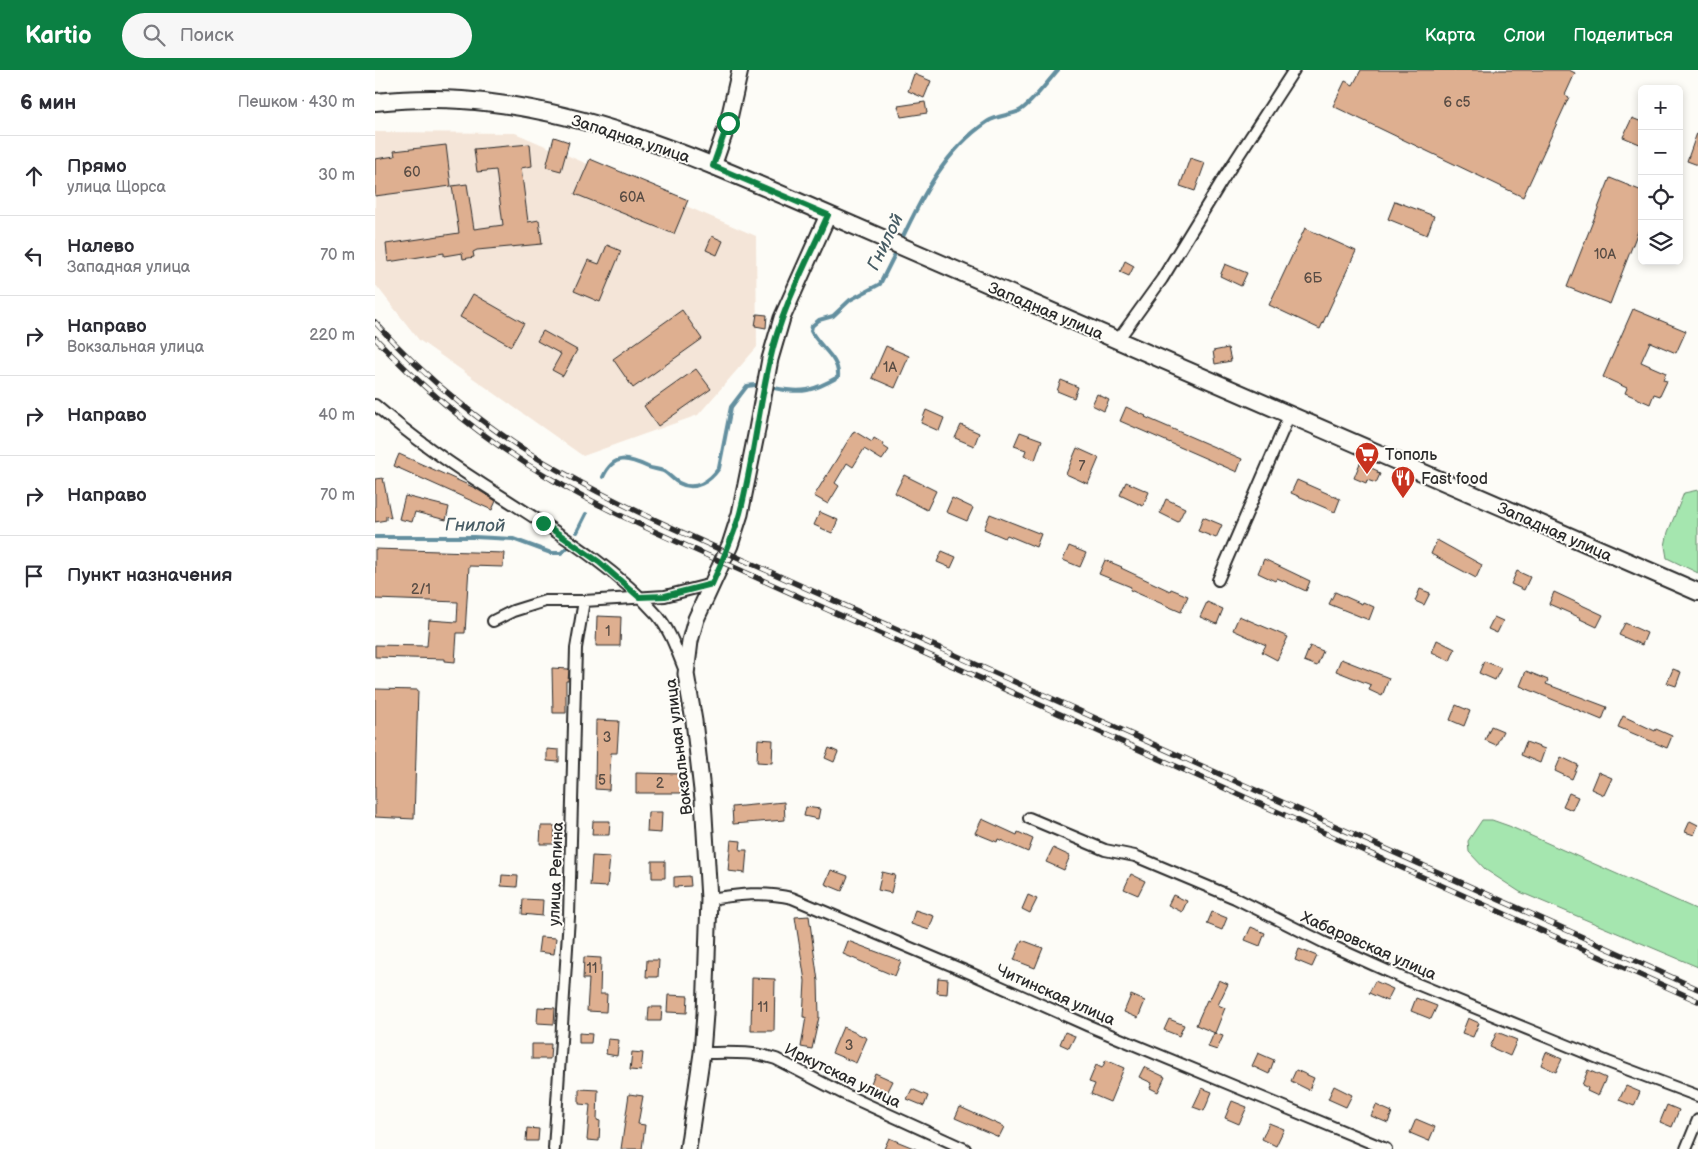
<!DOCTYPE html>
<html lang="ru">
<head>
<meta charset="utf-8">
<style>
	body { margin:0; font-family:"Balsamiq Sans",sans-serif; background:#f7f7f7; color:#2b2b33 }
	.controls { position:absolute; right:15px; top:15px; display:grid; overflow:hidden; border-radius:8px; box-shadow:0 2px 8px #0003 }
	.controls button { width:45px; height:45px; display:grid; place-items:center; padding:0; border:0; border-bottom:1px solid #e1e1e2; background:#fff; color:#2b2b33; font:25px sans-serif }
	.stop { position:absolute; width:15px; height:15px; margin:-11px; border:4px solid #0b8043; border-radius:50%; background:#fff }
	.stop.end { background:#0b8043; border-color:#fff; box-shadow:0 1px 5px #0008 }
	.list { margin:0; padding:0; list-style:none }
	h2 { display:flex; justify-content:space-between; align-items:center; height:65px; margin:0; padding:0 20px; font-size:21px }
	h2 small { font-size:16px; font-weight:400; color:#7c7c81 }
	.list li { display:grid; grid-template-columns:32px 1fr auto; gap:15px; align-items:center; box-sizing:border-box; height:80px; padding:0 20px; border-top:1px solid #e1e1e2 }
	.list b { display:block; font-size:19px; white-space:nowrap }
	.list p { margin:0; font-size:16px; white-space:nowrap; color:#7c7c81 }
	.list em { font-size:16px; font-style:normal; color:#7c7c81 }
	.icon { flex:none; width:28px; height:28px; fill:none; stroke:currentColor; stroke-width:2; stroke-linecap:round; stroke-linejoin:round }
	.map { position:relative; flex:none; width:1323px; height:1079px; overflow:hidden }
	header { display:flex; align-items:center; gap:30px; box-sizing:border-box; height:70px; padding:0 25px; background:#0b8043; color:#fff }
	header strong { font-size:24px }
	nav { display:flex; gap:28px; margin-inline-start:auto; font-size:18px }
	.search { width:350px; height:45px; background:#f7f7f7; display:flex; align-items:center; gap:12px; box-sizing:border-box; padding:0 18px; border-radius:28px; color:#7c7c81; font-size:19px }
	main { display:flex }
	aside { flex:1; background:#fff }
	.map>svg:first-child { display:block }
	.built { fill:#f4e5d8 }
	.green { fill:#a5e6af; stroke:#68886d }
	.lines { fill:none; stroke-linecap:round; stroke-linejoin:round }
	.stream { stroke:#648f9f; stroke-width:4 }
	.building { fill:#deaf90; stroke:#2b2b2b }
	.minor-casing { stroke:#2b2b2b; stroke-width:14 }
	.secondary-casing { stroke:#2b2b2b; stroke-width:19 }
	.primary-casing { stroke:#2b2b2b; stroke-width:20 }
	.minor { stroke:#fdfcf7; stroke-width:10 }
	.secondary { stroke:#fdfcf7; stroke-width:15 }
	.primary { stroke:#fdfcf7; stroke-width:16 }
	.rail-casing { stroke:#2b2b2b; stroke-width:5.5 }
	.rail { stroke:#fdfcf7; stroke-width:4; stroke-dasharray:11; stroke-linecap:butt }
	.route { stroke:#0b8043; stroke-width:6 }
	.labels { text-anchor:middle; stroke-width:4; stroke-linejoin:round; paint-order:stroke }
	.number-label { font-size:14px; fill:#584c44 }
	.street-label { font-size:16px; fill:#2b2b2b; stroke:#fdfcf7 }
	.poi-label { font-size:16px; fill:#2b2b2b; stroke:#fdfcf7; text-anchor:start }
	.water-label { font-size:18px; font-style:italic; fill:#485d65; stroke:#fdfcf7 }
</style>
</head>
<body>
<header>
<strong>Kartio</strong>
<div class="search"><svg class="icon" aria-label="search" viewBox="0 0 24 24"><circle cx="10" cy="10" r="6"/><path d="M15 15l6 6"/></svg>Поиск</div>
<nav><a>Карта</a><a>Слои</a><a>Поделиться</a></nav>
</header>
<main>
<aside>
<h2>6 мин<small>Пешком · 430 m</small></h2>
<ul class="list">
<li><svg class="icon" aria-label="ahead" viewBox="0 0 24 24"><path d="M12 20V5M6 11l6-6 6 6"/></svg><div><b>Прямо</b><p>улица Щорса</p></div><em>30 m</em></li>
<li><svg class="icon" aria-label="left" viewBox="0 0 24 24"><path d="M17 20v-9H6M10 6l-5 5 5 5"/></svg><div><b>Налево</b><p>Западная улица</p></div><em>70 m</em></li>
<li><svg class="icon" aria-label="right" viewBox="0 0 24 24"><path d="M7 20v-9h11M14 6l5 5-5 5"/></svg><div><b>Направо</b><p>Вокзальная улица</p></div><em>220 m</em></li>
<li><svg class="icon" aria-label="right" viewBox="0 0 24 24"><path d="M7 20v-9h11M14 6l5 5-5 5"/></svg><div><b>Направо</b></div><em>40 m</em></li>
<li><svg class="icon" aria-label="right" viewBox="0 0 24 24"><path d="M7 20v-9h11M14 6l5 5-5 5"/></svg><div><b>Направо</b></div><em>70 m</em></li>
<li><svg class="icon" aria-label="arrive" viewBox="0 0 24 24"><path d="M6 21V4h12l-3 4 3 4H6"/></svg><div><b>Пункт назначения</b></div></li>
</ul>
</aside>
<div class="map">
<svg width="1323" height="1079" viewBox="0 0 1323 1079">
	<rect width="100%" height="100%" fill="#fdfcf7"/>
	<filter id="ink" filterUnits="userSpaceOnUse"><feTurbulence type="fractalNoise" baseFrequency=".02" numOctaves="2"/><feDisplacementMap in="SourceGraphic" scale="10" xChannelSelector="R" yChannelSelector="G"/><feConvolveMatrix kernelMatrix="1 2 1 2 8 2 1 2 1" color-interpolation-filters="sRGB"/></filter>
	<g filter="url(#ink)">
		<path class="built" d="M 0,62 L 140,63 L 381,166 L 382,277 L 323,345 L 208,386 L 44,270 L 0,214 Z"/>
		<path class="green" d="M 1323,420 L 1323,503 L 1292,488 L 1290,476 L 1293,462 L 1309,423 Z
			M 1107,750 L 1117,750 L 1134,756 L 1323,840 L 1323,897 L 1145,822 L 1111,800 L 1094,782 L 1093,771 Z"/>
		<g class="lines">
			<path class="stream" d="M 526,171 C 546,128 571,79 612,52 C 622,45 634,46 644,41 C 655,36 674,10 683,0
				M 399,318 C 428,324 438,321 463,307 C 465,288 444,277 436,261 L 437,256 L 444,250 L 458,246 L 475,230 L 505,214 L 522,180
				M 228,407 C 239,383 253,388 273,397 C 278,399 283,399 288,401 C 294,404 298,410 304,413 C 320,422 335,411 344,398 L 356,337 L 372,316 L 380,315
				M 202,462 L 211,444
				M 0,467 L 99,467 L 138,469 L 176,483 L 186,483 L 194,476"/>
		</g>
		<path class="building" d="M 986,0 L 1194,0 L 1200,3 L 1190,25 L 1194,27 L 1148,127 L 958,36 L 970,11 L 978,15 Z
			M 539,4 L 556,11 L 549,28 L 533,21 Z
			M 550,32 L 552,43 L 526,47 L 523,36 Z
			M 1257,48 L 1267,52 L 1267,75 L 1248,67 Z
			M 1322,63 L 1323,63 L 1323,95 L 1312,91 Z
			M 179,67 L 194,72 L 186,101 L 171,97 Z
			M 155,74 L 157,96 L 146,98 L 153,152 L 164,150 L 167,174 L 102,180 L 98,182 L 99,187 L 88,189 L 87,183 L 69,186 L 69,183 L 13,192 L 11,174 L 84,163 L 77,116 L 92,114 L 99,159 L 128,155 L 121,100 L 102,102 L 99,79 Z
			M 71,75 L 76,116 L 0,126 L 0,89 L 20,86 L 19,81 Z
			M 815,88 L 830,93 L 820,121 L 805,116 Z
			M 215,89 L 313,130 L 299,164 L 200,124 Z
			M 1235,108 L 1267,121 L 1267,151 L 1235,234 L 1192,217 Z
			M 1020,131 L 1059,146 L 1052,165 L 1013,149 Z
			M 930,158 L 981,181 L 945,259 L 894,235 Z
			M 337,166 L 348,171 L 342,185 L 331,180 Z
			M 232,175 L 246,181 L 225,232 L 199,221 L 213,190 L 224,194 Z
			M 750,191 L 759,196 L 754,206 L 745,202 Z
			M 850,194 L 872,203 L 866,216 L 845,206 Z
			M 98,224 L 149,253 L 136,276 L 85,247 Z
			M 1258,239 L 1311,261 L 1301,283 L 1275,272 L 1266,292 L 1291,303 L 1288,310 L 1292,311 L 1285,326 L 1279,324 L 1275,334 L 1250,323 L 1252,318 L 1228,307 Z
			M 307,240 L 327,269 L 258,318 L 238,289 Z
			M 382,244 L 392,245 L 391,258 L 380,256 Z
			M 168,261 L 202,280 L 188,306 L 177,300 L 186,284 L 162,271 Z
			M 511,276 L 534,286 L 520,318 L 497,308 Z
			M 853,278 L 856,291 L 840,294 L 838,281 Z
			M 321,299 L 336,319 L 283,356 L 269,336 Z
			M 686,310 L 703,317 L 699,328 L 682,321 Z
			M 722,324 L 734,330 L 729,341 L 717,335 Z
			M 751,337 L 771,346 L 770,347 L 867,389 L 862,402 L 745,351 Z
			M 551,340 L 569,348 L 564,361 L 546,353 Z
			M 586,355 L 604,363 L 599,376 L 580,368 Z
			M 479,361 L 497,372 L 499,368 L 509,374 L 508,376 L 514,380 L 507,390 L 489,379 L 478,397 L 472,393 L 460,413 L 464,416 L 453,434 L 439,426 Z
			M 645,362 L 667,370 L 660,390 L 649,386 L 651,380 L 639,376 Z
			M 702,378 L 724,388 L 713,414 L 691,404 Z
			M 24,384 L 100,418 L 121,431 L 117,440 L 19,396 Z
			M 985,393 L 1003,401 L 1002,403 L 1005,404 L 1001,413 L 992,410 L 991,413 L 979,408 Z
			M 529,405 L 561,421 L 552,440 L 520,423 Z
			M 8,408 L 16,448 L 11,446 L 11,450 L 0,452 L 0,409 Z
			M 922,410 L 965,429 L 960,442 L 916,423 Z
			M 751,412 L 774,422 L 768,436 L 745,425 Z
			M 30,426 L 74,437 L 71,450 L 40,442 L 37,452 L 24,449 Z
			M 577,428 L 598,438 L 592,451 L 571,442 Z
			M 791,429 L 810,438 L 803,452 L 785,443 Z
			M 445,442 L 463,450 L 457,463 L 439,455 Z
			M 615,444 L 666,464 L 661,477 L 632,465 L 630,468 L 609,459 Z
			M 828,447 L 847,455 L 841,468 L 823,461 Z
			M 1062,470 L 1107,495 L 1101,508 L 1056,484 Z
			M 694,476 L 711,483 L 705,497 L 688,490 Z
			M 0,479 L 129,483 L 128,497 L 94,496 L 90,563 L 82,563 L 80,592 L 70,591 L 70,589 L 0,587 L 0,575 L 52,576 L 54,550 L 82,552 L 83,532 L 0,529 Z
			M 567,481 L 581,487 L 576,498 L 562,492 Z
			M 889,489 L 935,511 L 931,521 L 902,508 L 900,511 L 883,503 Z
			M 730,490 L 747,497 L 746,498 L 795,521 L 796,519 L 813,526 L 806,542 L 755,520 L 756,517 L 724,504 Z
			M 1142,501 L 1155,507 L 1149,520 L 1136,514 Z
			M 1045,519 L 1055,523 L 1049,535 L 1040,531 Z
			M 960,522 L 987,534 L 988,532 L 999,537 L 994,550 L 954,534 Z
			M 1179,522 L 1228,545 L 1222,557 L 1205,549 L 1206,548 L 1174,534 Z
			M 832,532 L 848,539 L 842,554 L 825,547 Z
			M 222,546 L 246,547 L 245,576 L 221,576 Z
			M 864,546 L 913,567 L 902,590 L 887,582 L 891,575 L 858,560 Z
			M 1119,547 L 1128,551 L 1122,563 L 1113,559 Z
			M 1250,553 L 1272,563 L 1267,575 L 1244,565 Z
			M 1062,570 L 1080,579 L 1075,591 L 1057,582 Z
			M 935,576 L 948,581 L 942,596 L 929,591 Z
			M 966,589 L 1014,608 L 1007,626 L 994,620 L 996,615 L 961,601 Z
			M 1109,591 L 1126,598 L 1120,610 L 1104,603 Z
			M 177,598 L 194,599 L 193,611 L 191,611 L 191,643 L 178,643 Z
			M 1298,599 L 1306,602 L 1301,616 L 1292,613 Z
			M 1151,601 L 1173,610 L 1171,614 L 1232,637 L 1227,650 L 1145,616 Z
			M 0,619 L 43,620 L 39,749 L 0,747 Z
			M 1081,635 L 1095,641 L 1089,656 L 1075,650 Z
			M 1248,646 L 1280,661 L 1281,659 L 1297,666 L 1292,678 L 1243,657 Z
			M 221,650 L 244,651 L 242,683 L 236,683 L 234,720 L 220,719 Z
			M 1116,656 L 1128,661 L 1121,675 L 1110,670 Z
			M 383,669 L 398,670 L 397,693 L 382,692 Z
			M 1151,672 L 1170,679 L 1165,693 L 1146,685 Z
			M 454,678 L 463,682 L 459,692 L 450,688 Z
			M 172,679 L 184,680 L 184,692 L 172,691 Z
			M 1186,687 L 1203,695 L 1197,709 L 1180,701 Z
			M 1223,702 L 1237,708 L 1229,725 L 1216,719 Z
			M 261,703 L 310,704 L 309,723 L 261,723 Z
			M 1194,723 L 1203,727 L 1197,740 L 1188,736 Z
			M 409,732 L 410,750 L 358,754 L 357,737 Z
			M 431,737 L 445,739 L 443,749 L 429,746 Z
			M 273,742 L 287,742 L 286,763 L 272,762 Z
			M 607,749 L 642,765 L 643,762 L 658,769 L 653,782 L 623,769 L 622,772 L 600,763 Z
			M 218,751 L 235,751 L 234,765 L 217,765 Z
			M 1315,751 L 1323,755 L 1319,765 L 1310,762 Z
			M 166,756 L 180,756 L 179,774 L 165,774 Z
			M 356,770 L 366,771 L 365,780 L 372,780 L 370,803 L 353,801 Z
			M 678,778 L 695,786 L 689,800 L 671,792 Z
			M 217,786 L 235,787 L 232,817 L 215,816 Z
			M 277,791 L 290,791 L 290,808 L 277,808 Z
			M 456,800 L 473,806 L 467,821 L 450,814 Z
			M 507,802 L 520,805 L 516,823 L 503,820 Z
			M 756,804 L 770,811 L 763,825 L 749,819 Z
			M 127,805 L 143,806 L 142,817 L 126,816 Z
			M 315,806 L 316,816 L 299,817 L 299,807 Z
			M 653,825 L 662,829 L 655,843 L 647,839 Z
			M 798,825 L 812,831 L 807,842 L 793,835 Z
			M 148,829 L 168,830 L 167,846 L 147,844 Z
			M 540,840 L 559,846 L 554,860 L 536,854 Z
			M 837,842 L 852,848 L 847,860 L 832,854 Z
			M 434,846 L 443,911 L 444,947 L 437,979 L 426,977 L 431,947 L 428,947 L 430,911 L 420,847 Z
			M 876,857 L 890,863 L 885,876 L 870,870 Z
			M 165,867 L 181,868 L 179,884 L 163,882 Z
			M 647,870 L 668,878 L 660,898 L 639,890 Z
			M 473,871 L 526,891 L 520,906 L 468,884 Z
			M 924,879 L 942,886 L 937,897 L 920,890 Z
			M 209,887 L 226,888 L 225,924 L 232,924 L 231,942 L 212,941 L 214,909 L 208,909 Z
			M 272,890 L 284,890 L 283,907 L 271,907 Z
			M 377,908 L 400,909 L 399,961 L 376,961 Z
			M 563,908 L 573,909 L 572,924 L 562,923 Z
			M 844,910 L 853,914 L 843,935 L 850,938 L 840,963 L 821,955 L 832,930 L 834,931 Z
			M 1000,911 L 1018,919 L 1012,931 L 994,923 Z
			M 293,925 L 313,926 L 312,943 L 292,942 Z
			M 756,925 L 770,931 L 763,948 L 749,942 Z
			M 1041,928 L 1062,936 L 1056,949 L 1036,941 Z
			M 163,937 L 180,938 L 179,954 L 162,953 Z
			M 274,937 L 287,937 L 286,951 L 273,951 Z
			M 1093,948 L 1104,953 L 1098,967 L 1087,963 Z
			M 794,949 L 809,955 L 804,966 L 789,960 Z
			M 468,957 L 492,968 L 481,993 L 457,983 Z
			M 690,962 L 700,966 L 694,978 L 685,974 Z
			M 1122,962 L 1142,970 L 1135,986 L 1115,977 Z
			M 204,963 L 217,964 L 216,973 L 204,973 Z
			M 839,963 L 848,966 L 842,980 L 833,977 Z
			M 233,969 L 244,970 L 242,986 L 231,984 Z
			M 157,974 L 176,974 L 175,989 L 157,989 Z
			M 257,982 L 268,983 L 266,1001 L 255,1000 Z
			M 1171,982 L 1187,989 L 1181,1002 L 1166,995 Z
			M 883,983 L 899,990 L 894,1004 L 877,996 Z
			M 731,990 L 749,998 L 735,1032 L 716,1024 L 720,1014 L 714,1012 L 721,995 L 727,998 Z
			M 769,997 L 790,1007 L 783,1022 L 775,1018 L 777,1013 L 764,1007 Z
			M 921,1000 L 939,1008 L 934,1020 L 916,1011 Z
			M 1213,1000 L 1231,1008 L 1223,1026 L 1212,1021 L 1213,1018 L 1207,1015 Z
			M 500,1003 L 518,1011 L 512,1023 L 495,1016 Z
			M 959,1016 L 977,1025 L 971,1037 L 953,1029 Z
			M 1251,1016 L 1265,1022 L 1259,1036 L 1244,1030 Z
			M 827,1018 L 837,1022 L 829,1041 L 818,1037 Z
			M 204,1019 L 223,1020 L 222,1050 L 225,1051 L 224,1071 L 212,1070 L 215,1035 L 204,1034 Z
			M 537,1019 L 553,1026 L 549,1036 L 532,1029 Z
			M 254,1024 L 268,1026 L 263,1054 L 270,1055 L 267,1079 L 246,1079 Z
			M 857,1031 L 872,1037 L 864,1054 L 850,1048 Z
			M 1001,1035 L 1017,1042 L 1013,1053 L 996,1046 Z
			M 1292,1035 L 1304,1040 L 1297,1057 L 1285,1052 Z
			M 585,1037 L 629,1057 L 624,1067 L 580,1048 Z
			M 1041,1049 L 1060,1057 L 1054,1071 L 1035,1063 Z
			M 894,1053 L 909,1059 L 901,1076 L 887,1069 Z
			M 152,1058 L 164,1059 L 163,1071 L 151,1071 Z
			M 514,1068 L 541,1079 L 509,1079 Z"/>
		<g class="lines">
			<defs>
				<path id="minor" d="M 743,270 L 787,209 L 845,114 L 919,0
					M 0,335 C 40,370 84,400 129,428 C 183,463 241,498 283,546 C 296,562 302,582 310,601
					M 843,510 L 914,346
					M 118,551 L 138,541 L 170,531 L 209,531 L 290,526 L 337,514
					M 654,748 L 730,780 L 760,786 L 860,828 L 948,872 L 1030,909 L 1233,992 L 1323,1026
					M 334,829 C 362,825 388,821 417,828 L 595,903 L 714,956 L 1011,1079
					M 327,983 C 352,983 378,981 401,989 L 469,1024 L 590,1079
					M 179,1079 L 194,847 L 201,578 L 209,531
					M 1311,1079 L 1323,1050"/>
				<path id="secondary" d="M 338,96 L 353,53 L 365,0
					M 313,1079 L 327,983 L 330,944 L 334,829 L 328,729 L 319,651 L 311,604 L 315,571 L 321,549 L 355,475 L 365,444 L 381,365 L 395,289 L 407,248 L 453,145"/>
				<path id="primary" d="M 0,32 C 29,29 58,28 87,30 C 211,38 326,90 438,138 L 1323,522"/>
			</defs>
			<use href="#minor" class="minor-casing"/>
			<use href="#secondary" class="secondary-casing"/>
			<use href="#primary" class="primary-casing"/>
			<use href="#minor" class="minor"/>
			<use href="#secondary" class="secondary"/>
			<use href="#primary" class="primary"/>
			<defs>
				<path id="rail" d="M 0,252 C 48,307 119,365 183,400 C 253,440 329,472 402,505 L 1323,919
					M 0,268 C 52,323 112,372 178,410 C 248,450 324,481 398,515 L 1323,931"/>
			</defs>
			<use href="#rail" class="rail-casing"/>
			<use href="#rail" class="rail"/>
		</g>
	</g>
	<g class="lines" filter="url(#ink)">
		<path class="route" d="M 168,453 L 224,492 L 264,527 L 290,526 L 337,514 C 347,491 358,468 365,443 C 378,393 383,341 395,290 C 406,239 432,192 453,145 L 338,96 L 353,53"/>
	</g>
	<defs>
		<symbol id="supermarket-pin" viewBox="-11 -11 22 30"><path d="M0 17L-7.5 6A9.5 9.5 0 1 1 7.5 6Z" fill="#c8321e" stroke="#fdfcf7"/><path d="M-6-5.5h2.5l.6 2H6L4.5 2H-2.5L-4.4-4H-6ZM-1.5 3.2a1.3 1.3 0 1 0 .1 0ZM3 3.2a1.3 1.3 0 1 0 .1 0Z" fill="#fff"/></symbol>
		<symbol id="restaurant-pin" viewBox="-11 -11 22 30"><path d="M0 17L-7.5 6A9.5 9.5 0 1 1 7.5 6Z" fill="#c8321e" stroke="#fdfcf7"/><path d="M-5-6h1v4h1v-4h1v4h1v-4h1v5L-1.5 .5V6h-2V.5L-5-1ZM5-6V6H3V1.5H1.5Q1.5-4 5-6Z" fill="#fff"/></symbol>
	</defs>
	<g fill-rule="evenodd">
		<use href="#supermarket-pin" x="978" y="370" width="28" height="38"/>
		<use href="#restaurant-pin" x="1014" y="394" width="28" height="38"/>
	</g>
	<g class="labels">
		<g class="number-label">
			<text x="1082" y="37">6 с5</text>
			<text x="37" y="107">60</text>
			<text x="257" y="132">60А</text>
			<text x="1230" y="189">10А</text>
			<text x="938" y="213">6Б</text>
			<text x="515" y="302">1А</text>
			<text x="707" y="401">7</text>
			<text x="46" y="524">2/1</text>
			<text x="233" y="566">1</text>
			<text x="232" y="672">3</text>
			<text x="227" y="715">5</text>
			<text x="285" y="718">2</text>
			<text x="217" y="903">11</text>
			<text x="388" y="942">11</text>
			<text x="474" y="980">3</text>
		</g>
		<g class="street-label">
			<text transform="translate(256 68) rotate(18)" y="6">Западная улица</text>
			<text transform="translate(671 240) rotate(23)" y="6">Западная улица</text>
			<text transform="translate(1180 461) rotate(24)" y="6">Западная улица</text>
			<text transform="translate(303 677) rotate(-97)" y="6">Вокзальная улица</text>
			<text transform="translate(180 804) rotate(-88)" y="6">улица Репина</text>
			<text transform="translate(994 875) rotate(24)" y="6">Хабаровская улица</text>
			<text transform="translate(681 924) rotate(24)" y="6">Читинская улица</text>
			<text transform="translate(468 1005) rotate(26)" y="6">Иркутская улица</text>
		</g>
		<g class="poi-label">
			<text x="1010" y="390">Тополь</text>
			<text x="1046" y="414">Fast food</text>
		</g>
		<g class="water-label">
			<text transform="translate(510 172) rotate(-64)" y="6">Гнилой</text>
			<text transform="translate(100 455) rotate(1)" y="6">Гнилой</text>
		</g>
	</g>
</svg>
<div class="controls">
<button>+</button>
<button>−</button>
<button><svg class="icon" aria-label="locate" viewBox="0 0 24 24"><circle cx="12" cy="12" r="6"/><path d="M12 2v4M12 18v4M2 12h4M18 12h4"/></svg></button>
<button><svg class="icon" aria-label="layers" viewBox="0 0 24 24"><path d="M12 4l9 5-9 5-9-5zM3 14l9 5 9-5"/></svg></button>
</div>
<div class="stop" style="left:353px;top:53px"></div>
<div class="stop end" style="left:168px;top:453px"></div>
</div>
</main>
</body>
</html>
